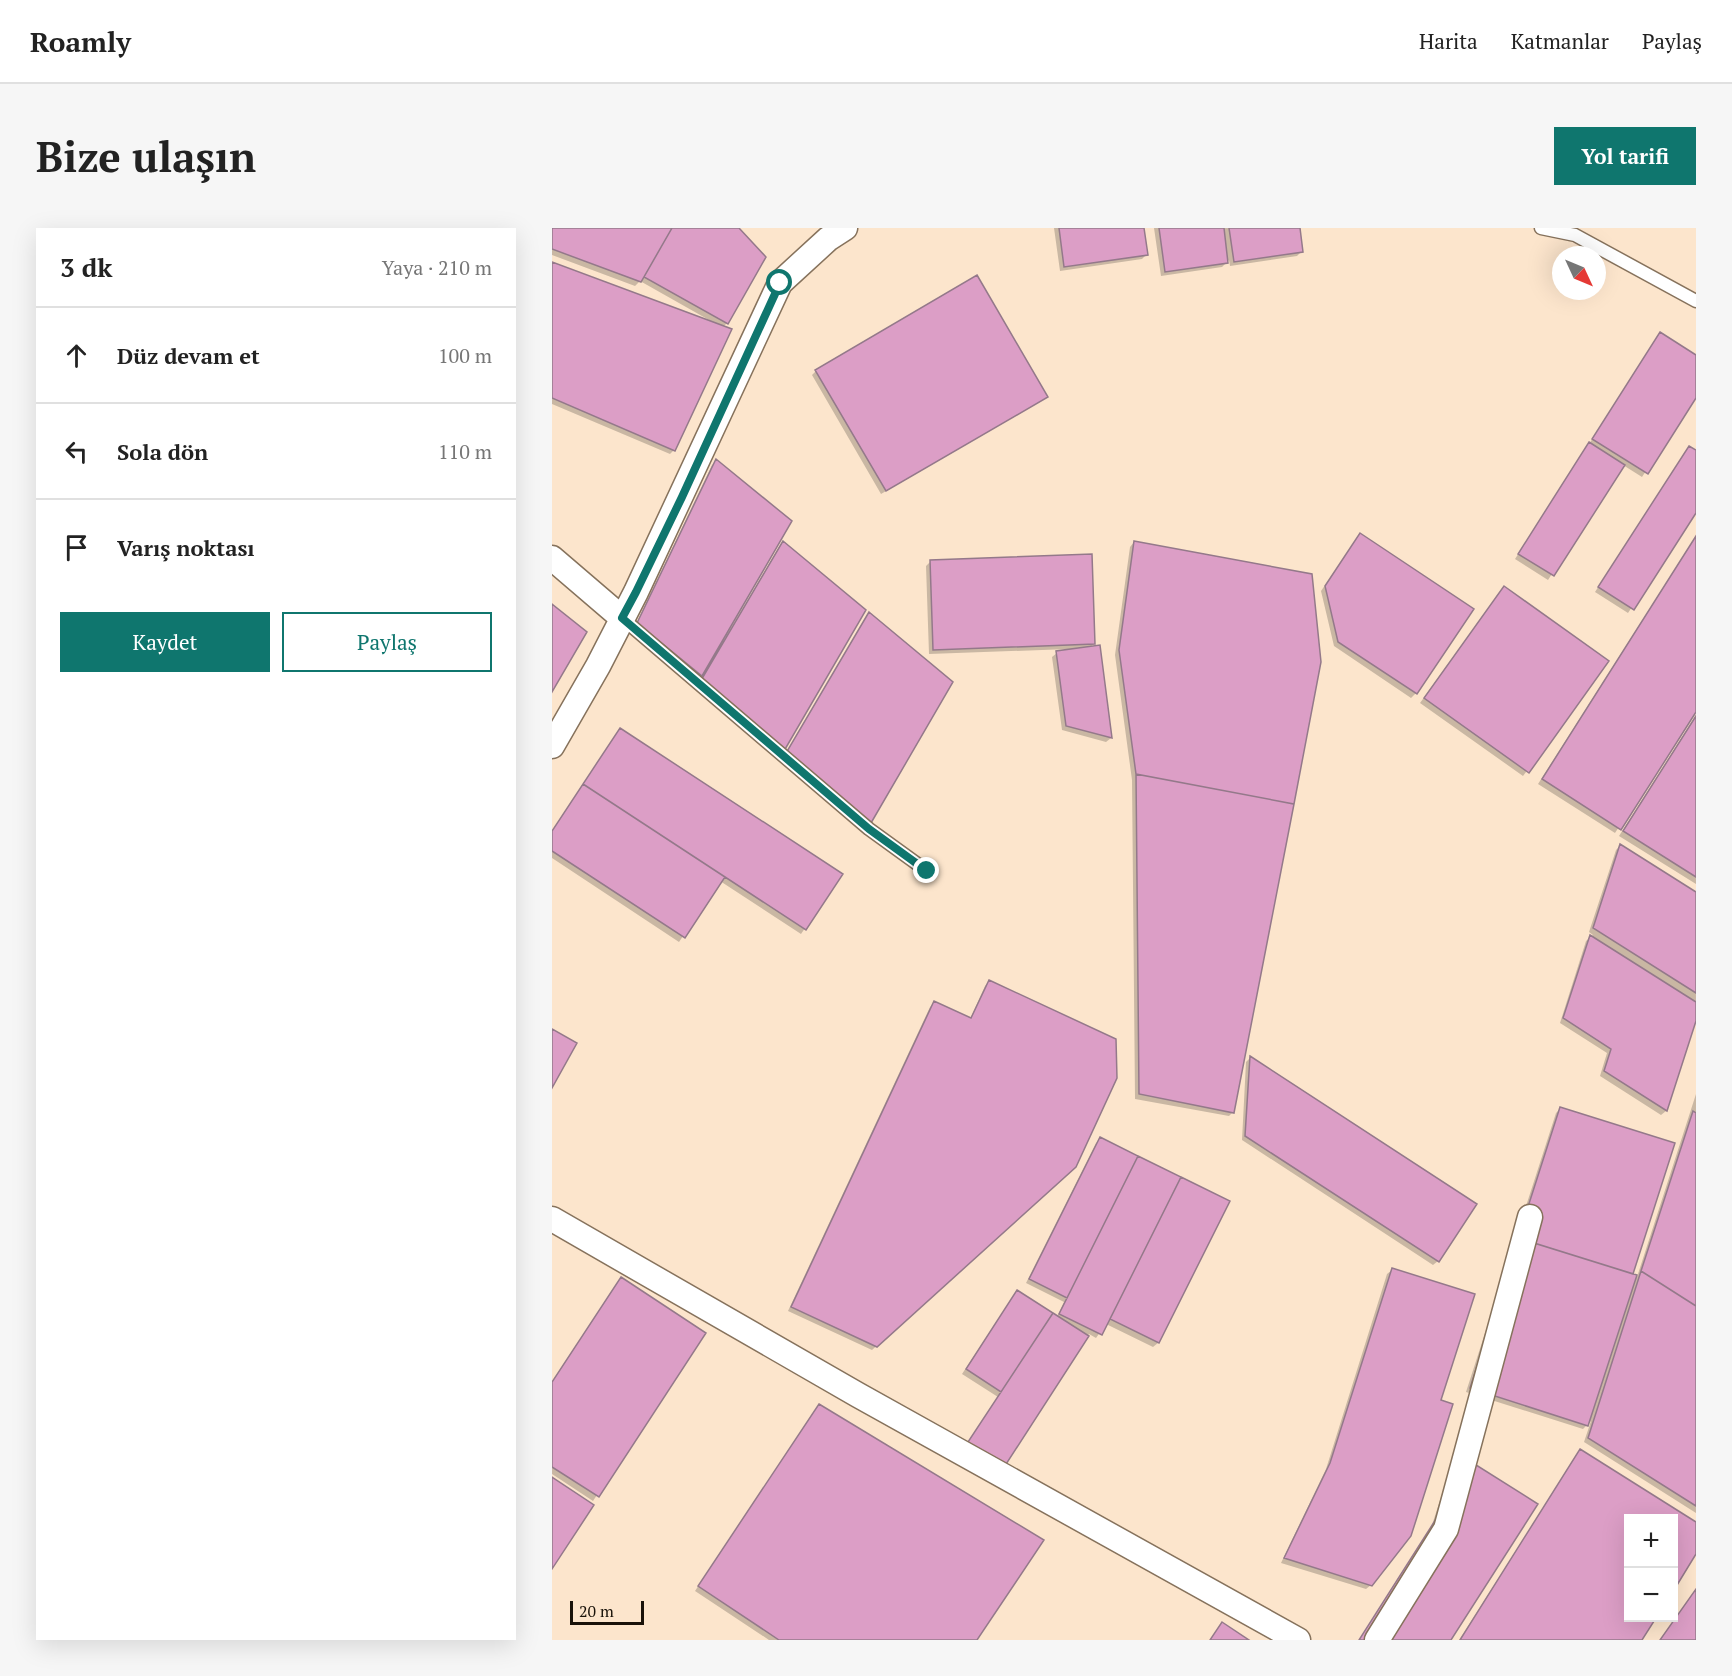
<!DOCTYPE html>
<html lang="tr">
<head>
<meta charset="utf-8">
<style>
	body { margin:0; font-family:"PT Serif",serif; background:#f6f6f6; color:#222 }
	.controls { position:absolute; right:18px; bottom:18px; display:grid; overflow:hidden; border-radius:0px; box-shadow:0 6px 24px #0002 }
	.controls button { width:54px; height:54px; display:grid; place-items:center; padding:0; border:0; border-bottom:2px solid #e0e0e0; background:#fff; color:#222; font:30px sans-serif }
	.compass { position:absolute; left:1000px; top:18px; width:54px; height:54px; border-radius:50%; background:#fff; box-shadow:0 6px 24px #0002; rotate:134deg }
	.scale { position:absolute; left:18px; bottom:15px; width:74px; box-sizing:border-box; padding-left:6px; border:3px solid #191209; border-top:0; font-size:16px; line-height:21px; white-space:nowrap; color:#191209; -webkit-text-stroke:4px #fce5cc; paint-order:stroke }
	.stop { position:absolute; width:18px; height:18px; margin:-14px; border:4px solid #0f766e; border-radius:50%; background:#fff }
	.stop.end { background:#0f766e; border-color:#fff; box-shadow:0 2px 6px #0008 }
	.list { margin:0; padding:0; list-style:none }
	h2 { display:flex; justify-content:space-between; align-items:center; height:78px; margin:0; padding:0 24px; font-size:26px }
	h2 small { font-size:20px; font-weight:400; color:#767676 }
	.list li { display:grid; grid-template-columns:39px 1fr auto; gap:18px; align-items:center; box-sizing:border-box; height:96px; padding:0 24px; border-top:2px solid #e0e0e0 }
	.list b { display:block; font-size:22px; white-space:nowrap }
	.list em { font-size:20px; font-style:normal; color:#767676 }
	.actions { display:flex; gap:12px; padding:18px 24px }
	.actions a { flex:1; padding:14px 0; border:2px solid #0f766e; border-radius:0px; text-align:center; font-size:21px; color:#0f766e }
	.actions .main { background:#0f766e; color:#fff }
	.icon { flex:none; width:33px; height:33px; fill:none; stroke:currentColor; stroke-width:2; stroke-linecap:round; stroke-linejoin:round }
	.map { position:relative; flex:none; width:1144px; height:1412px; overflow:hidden; border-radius:0px }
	header { display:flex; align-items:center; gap:36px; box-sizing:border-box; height:84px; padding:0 30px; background:#fff; border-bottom:2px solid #e0e0e0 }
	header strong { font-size:28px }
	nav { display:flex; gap:33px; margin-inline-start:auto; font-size:21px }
	.intro { display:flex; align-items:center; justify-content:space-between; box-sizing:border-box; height:144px; padding:0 36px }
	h1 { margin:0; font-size:42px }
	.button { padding:15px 27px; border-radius:0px; background:#0f766e; color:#fff; font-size:21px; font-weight:700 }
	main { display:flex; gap:36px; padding:0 36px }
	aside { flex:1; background:#fff; border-radius:0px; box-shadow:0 6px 24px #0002 }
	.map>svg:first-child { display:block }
	.shadow { fill:#0003 }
	.building { fill:#dc9ec6; stroke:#94798a; stroke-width:1.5 }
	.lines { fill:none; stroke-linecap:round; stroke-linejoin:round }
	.lane-casing { stroke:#86725c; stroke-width:15 }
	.street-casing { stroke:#86725c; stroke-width:27 }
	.lane { stroke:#fff; stroke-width:12 }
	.street { stroke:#fff; stroke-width:24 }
	.route { stroke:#0f766e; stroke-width:8 }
</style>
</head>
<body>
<header>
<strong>Roamly</strong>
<nav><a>Harita</a><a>Katmanlar</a><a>Paylaş</a></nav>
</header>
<div class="intro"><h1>Bize ulaşın</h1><a class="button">Yol tarifi</a></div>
<main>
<aside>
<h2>3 dk<small>Yaya · 210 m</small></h2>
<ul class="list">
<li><svg class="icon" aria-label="ahead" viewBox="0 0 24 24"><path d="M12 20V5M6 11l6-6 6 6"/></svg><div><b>Düz devam et</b></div><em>100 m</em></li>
<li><svg class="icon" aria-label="left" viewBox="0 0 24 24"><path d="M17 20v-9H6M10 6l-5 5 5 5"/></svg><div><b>Sola dön</b></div><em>110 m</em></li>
<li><svg class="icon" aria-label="arrive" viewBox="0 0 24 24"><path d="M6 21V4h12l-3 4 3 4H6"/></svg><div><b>Varış noktası</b></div></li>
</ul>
<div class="actions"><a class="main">Kaydet</a><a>Paylaş</a></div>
</aside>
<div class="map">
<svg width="1144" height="1412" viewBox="0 0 1144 1412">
	<rect width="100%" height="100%" fill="#fce5cc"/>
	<path class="shadow" d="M 0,0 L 185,0 L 175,95 L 171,99 L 122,222 L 118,226 L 0,176 L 0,35 L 156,93 L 157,92 L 88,53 L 83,58 L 0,27 Z
		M 502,0 L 591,0 L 594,27 L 590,31 L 508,43 Z
		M 602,0 L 746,0 L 749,24 L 745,28 L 678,38 L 677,32 L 670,39 L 609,48 Z
		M 1108,106 L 1144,129 L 1144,167 L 1090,249 L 1071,237 L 996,352 L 963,331 Z
		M 264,143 L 489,173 L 329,266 L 260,147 Z
		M 1137,220 L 1144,224 L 1144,282 L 1076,385 L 1043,364 Z
		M 165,233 L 238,293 L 144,451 L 82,400 L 160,237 Z
		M 1144,308 L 1144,481 L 1063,605 L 986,556 Z
		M 804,312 L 864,465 L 859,470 L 782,418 L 769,363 Z
		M 582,314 L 681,884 L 677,888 L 583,871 L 580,552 L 563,427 L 578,319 Z
		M 231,315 L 312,382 L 145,459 L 227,319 Z
		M 379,333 L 542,416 L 537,420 L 546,419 L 559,510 L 554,514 L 510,502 L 500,429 L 505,425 L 517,423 L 517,421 L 377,426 L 374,338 Z
		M 948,364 L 1055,434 L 971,548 L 868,475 Z
		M 1144,487 L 1144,656 L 1067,608 Z
		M 68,502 L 289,647 L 249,706 L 168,653 L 127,714 L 0,630 L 0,603 Z
		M 1068,618 L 1144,666 L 1144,788 L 1114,883 L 1109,887 L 1048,848 L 1055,825 L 1008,795 L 1034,713 L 1041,707 L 1037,704 L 1064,622 Z
		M 437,753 L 517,943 L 320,1122 L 236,1083 L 378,779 L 382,775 L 418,791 L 433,758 Z
		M 698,830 L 886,1033 L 881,1037 L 690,912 L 694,834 Z
		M 1144,866 L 1144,1285 L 1032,1214 L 1039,1193 L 1031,1201 L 914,1164 L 1004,885 L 1009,880 L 1079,1047 L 1085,1049 Z
		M 549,911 L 676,974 L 606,1115 L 601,1119 L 554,1096 L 544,1110 L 537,1106 L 448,1243 L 446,1169 L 410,1146 L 465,1063 L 505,1089 L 512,1074 L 474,1055 L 544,915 Z
		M 840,1042 L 819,1357 L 814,1361 L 729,1335 L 774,1241 L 835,1046 Z
		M 69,1051 L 152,1106 L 41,1273 L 0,1246 L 0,1154 Z
		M 263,1182 L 423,1412 L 217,1412 L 143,1363 Z
		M 1028,1223 L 1144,1296 L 1144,1323 L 1122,1359 L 1122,1290 L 1076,1290 L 1076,1390 L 1102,1390 L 1088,1412 L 907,1412 Z
		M 901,1232 L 898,1412 L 807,1412 L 880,1297 Z"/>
	<path class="building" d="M 0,0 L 120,0 L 89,54 L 0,21 Z
		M 120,0 L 187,0 L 214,29 L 176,96 L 92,49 Z
		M 507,0 L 592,0 L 596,27 L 512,39 Z
		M 607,0 L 672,0 L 676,35 L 613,44 Z
		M 677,0 L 748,0 L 751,24 L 682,34 Z
		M 0,34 L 180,101 L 123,223 L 0,170 Z
		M 425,47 L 496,169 L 334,263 L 263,142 Z
		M 1108,104 L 1144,127 L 1144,170 L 1096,246 L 1040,211 Z
		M 1037,214 L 1073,237 L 1002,348 L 966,326 Z
		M 1137,218 L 1144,222 L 1144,285 L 1082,382 L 1046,359 Z
		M 164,231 L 240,293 L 150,448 L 85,395 Z
		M 808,305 L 922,381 L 865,466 L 786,414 L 773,358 Z
		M 1144,308 L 1144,484 L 1069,602 L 990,551 Z
		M 231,313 L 314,382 L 232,523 L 148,454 Z
		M 582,313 L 760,346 L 769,434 L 742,576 L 584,546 L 567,422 Z
		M 540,326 L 543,416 L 381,422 L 378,332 Z
		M 952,358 L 1057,433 L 977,545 L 872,470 Z
		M 0,376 L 35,404 L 0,464 Z
		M 317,384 L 401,454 L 319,595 L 234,525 Z
		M 548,417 L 560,510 L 514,498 L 504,423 Z
		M 1144,488 L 1144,649 L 1071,603 Z
		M 68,500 L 291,646 L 254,702 L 31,556 Z
		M 584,546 L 742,576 L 682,885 L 587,866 Z
		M 31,556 L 173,649 L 133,710 L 0,623 L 0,603 Z
		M 1068,616 L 1144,664 L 1144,765 L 1041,700 Z
		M 1038,707 L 1144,774 L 1144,793 L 1115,883 L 1052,843 L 1059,821 L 1011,790 Z
		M 437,752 L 564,811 L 565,850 L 524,939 L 325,1119 L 239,1079 L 382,773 L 419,790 Z
		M 0,801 L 25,815 L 0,860 Z
		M 698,828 L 925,976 L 887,1034 L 693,908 Z
		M 1008,879 L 1123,915 L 1081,1046 L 966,1010 Z
		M 1141,883 L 1144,885 L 1144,1078 L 1089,1043 Z
		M 548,909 L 586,928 L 515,1070 L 477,1051 Z
		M 586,928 L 629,949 L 550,1107 L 507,1086 Z
		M 629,949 L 678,973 L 607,1115 L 558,1091 Z
		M 966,1010 L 1085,1047 L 1036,1198 L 918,1160 Z
		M 840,1040 L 923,1066 L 889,1172 L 901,1176 L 859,1308 L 820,1358 L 732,1330 L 778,1235 Z
		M 1089,1043 L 1144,1078 L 1144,1278 L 1036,1210 Z
		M 69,1049 L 154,1105 L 47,1269 L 0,1239 L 0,1154 Z
		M 465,1062 L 501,1085 L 449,1164 L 414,1141 Z
		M 501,1085 L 537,1108 L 449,1244 L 412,1220 Z
		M 267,1176 L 492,1312 L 425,1412 L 227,1412 L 146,1358 Z
		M 1028,1221 L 1144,1294 L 1144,1326 L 1122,1362 L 1122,1290 L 1076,1290 L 1076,1390 L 1104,1390 L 1090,1412 L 908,1412 Z
		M 905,1225 L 986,1276 L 899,1412 L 807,1412 L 884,1291 Z
		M 0,1249 L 42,1277 L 0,1341 Z
		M 1144,1361 L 1144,1412 L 1108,1412 Z
		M 670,1394 L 697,1412 L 658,1412 Z"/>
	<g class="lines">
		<defs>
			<path id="lane" d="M 989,0 L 1023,7 L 1144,73
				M 70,390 L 317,601 L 375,643"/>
			<path id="street" d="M 0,330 L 70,390
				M 0,518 L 46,438 L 84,364 L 228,55 L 276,11 L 293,0
				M 0,991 L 306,1167 L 746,1412
				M 825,1412 L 894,1301 L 978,989"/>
		</defs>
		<use href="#lane" class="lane-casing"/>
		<use href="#street" class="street-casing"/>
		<use href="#lane" class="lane"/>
		<use href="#street" class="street"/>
	</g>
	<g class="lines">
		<path class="route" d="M 228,55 L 130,269 L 84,364 L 70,390 L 317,601 L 375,643"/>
	</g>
</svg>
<div class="controls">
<button>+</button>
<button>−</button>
</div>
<svg class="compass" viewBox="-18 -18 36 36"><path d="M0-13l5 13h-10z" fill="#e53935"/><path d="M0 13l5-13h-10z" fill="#767676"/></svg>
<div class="scale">20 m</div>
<div class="stop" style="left:228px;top:55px"></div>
<div class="stop end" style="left:375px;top:643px"></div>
</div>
</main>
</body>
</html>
